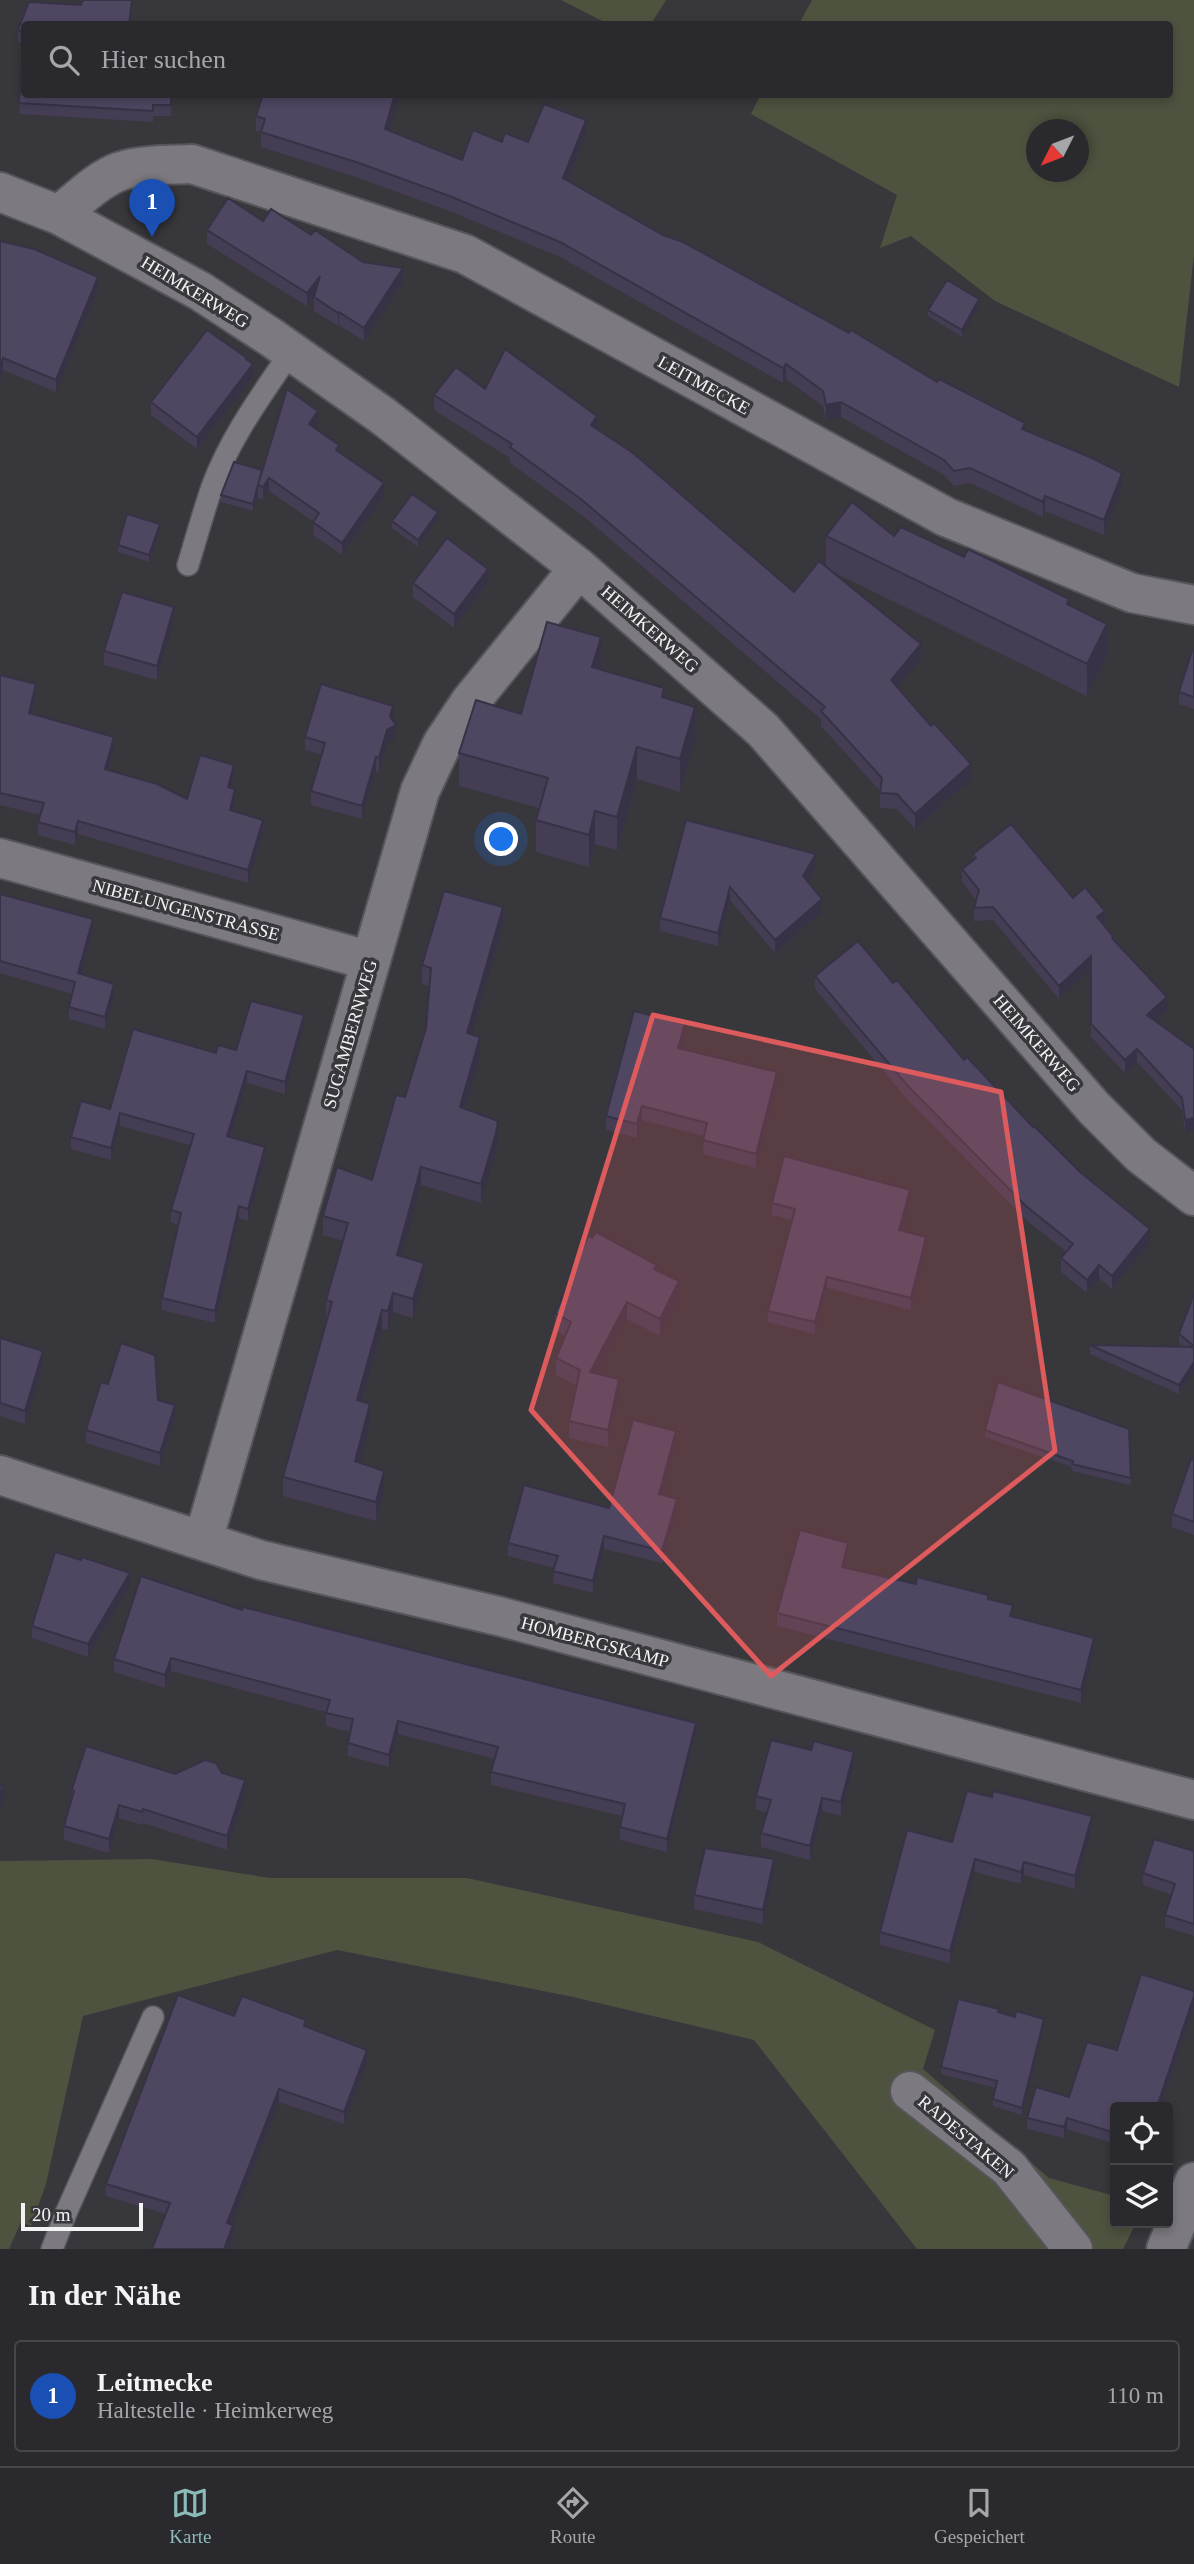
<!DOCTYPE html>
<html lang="de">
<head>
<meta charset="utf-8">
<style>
	body { margin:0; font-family:"Times New Roman",serif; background:#363539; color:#f1f3f6 }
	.controls { position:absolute; right:21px; bottom:21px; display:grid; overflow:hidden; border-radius:7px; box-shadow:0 4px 10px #0003 }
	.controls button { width:63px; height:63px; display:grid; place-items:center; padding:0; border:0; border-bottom:2px solid #464549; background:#2a292d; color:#f1f3f6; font:35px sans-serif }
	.compass { position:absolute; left:1026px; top:119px; width:63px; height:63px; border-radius:50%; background:#2a292d; box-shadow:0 4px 10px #0003; rotate:228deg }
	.scale { position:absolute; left:21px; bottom:18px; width:122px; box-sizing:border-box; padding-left:7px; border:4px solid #f3f3f6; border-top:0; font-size:19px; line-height:24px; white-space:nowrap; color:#f3f3f6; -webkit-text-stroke:5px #38373c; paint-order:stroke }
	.you { position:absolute; left:502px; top:840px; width:24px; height:24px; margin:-18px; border:5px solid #fff; border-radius:50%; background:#1a73e8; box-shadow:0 0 0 10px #1a73e833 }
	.badge { display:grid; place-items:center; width:46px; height:46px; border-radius:50%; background:#8bbbb9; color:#fff; font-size:23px; font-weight:700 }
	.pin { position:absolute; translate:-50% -58px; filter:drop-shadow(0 2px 4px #0008) }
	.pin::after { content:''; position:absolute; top:37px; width:24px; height:21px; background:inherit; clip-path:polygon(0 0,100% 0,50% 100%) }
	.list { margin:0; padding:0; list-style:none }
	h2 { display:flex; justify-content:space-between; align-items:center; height:91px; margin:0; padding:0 28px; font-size:30px }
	h2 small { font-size:23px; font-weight:400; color:#a5a6aa }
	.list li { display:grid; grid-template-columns:46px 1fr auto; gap:21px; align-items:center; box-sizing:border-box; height:112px; margin:0 14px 14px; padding:0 14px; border:2px solid #464549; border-radius:7px }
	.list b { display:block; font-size:26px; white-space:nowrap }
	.list p { margin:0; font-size:23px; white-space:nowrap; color:#a5a6aa }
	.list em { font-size:23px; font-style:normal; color:#a5a6aa }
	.icon { flex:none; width:38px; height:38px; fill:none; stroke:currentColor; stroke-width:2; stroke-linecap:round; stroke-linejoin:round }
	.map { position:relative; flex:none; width:1194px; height:2249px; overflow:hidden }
	.search { position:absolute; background:#2a292d; box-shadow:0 4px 10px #0003; left:21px; right:21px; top:21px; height:77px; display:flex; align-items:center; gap:18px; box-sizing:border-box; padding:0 24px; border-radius:7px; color:#a5a6aa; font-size:26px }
	.sheet { height:217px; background:#2a292d }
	nav { display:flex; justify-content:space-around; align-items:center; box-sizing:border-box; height:98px; border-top:2px solid #464549; background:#2a292d; font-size:19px; color:#a5a6aa }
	nav a { display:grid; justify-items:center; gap:4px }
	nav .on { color:#8bbbb9 }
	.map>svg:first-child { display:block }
	.green { fill:#4d533f; fill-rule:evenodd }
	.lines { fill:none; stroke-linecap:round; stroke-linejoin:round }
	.service-casing { stroke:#56555a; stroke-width:24 }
	.minor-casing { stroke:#56555a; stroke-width:42 }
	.service { stroke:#7c7a80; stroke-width:21 }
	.minor { stroke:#7c7a80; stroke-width:38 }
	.wall { fill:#443d54 }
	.shaded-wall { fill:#373245 }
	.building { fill:#4f4762; stroke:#373245; stroke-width:2 }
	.marked { fill:#dd5b5c; fill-opacity:0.2; stroke:#dd5b5c; stroke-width:5; stroke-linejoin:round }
	.labels { text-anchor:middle; stroke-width:7; stroke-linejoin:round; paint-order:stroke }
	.street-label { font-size:18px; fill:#f3f3f6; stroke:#38373c }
</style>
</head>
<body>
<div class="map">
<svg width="1194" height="2249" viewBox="0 0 1194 2249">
	<rect width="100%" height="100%" fill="#38373c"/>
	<path class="green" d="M 561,0 L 666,0 L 651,24 L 608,24 Z
		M 812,0 L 1194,0 L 1194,255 L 1179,387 L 995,301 L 911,236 L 880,248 L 897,195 L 751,114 L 761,94 L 1170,94 L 1170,24 L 799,24 ZM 1036,130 L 1078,130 L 1078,172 L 1036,172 Z
		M 152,1859 L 270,1878 L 467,1878 L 758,1942 L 935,2030 L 923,2069 L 1049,2178 L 1115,2196 L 1115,2223 L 1136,2223 L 1123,2249 L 917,2249 L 754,2040 L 573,1997 L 337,1950 L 83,2016 L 46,2184 L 31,2226 L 21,2222 L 9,2249 L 0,2249 L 0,1861 Z"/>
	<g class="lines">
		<defs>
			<path id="service" d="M 188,565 C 196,539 203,513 212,487 C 230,438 261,396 290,353
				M 52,2249 L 66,2213 L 153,2017"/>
			<path id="minor" d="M 0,192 L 59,215 L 200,291 L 272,338 L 383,416 L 579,568 L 763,730 L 1094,1108 L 1141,1155 L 1194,1196
				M 59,215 C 78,200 98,179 121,171 C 143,164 169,165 192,164 L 465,254 L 946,517 L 1132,593 L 1194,605
				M 0,858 L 371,961
				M 0,1475 L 261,1560 L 498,1616 L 1194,1800
				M 203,1541 L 420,791 L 442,744 L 470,702 L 579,568
				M 910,2091 L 1009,2168 L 1073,2249
				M 1166,2249 L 1194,2182"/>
		</defs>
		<use href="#service" class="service-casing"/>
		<use href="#minor" class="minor-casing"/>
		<use href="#service" class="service"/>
		<use href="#minor" class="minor"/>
	</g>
	<path class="wall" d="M 29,2 L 24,94 L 172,94 L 171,116 L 153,116 L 153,122 L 19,114 L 23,44 L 18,42 L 18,30 Z
		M 397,94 L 397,105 L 389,131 L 462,160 L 502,142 L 528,142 L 586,135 L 568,181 L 663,235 L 1025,430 L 1122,488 L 1104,535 L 1045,511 L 1043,517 L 970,483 L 954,486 L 944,475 L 841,417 L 826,420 L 823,406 L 786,379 L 783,383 L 560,257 L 452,212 L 359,178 L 261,147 L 261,132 L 256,131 L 256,116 Z
		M 263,221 L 311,235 L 403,282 L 364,341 L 339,325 L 338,326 L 314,311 L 314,298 L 307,306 L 207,244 L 207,230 Z
		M 0,241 L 98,289 L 56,392 L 3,370 L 0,383 Z
		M 979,306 L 962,337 L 928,316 L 928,310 Z
		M 247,360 L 253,377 L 197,449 L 151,415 L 151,402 Z
		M 485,389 L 597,429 L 794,592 L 826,567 L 826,536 L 894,536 L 964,557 L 1069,605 L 1107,656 L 1087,696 L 829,570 L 921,659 L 897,688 L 971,779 L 915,829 L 897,809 L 880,808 L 880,791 L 821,726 L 821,719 L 582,515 L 510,463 L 510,458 L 434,410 L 434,395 Z
		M 318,424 L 315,428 L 384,496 L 342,555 L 313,535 L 314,522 L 269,491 L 263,500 L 258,498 L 258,490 L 253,511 L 221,502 L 221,495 L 262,472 Z
		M 438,519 L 418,547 L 392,528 L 392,521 Z
		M 160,531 L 149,562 L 118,552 L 118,545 Z
		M 413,583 L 488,583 L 454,628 L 413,597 Z
		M 174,621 L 157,680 L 104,665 L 104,651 Z
		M 1194,651 L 1194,709 L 1179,704 L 1179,692 Z
		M 601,670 L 664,697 L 695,740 L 680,792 L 637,779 L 617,850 L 595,844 L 589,867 L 536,852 L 536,820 L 539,808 L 459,786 L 459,753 L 521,714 Z
		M 0,675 L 36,697 L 32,714 L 114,750 L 109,770 L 187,799 L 234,777 L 231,788 L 235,801 L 233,811 L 263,833 L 248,883 L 78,834 L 75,845 L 38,835 L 38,822 L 40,815 L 0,805 Z
		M 393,720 L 396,739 L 387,744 L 379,772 L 376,771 L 362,819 L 311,805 L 311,791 L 322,755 L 305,750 L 305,737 Z
		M 686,820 L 816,867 L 807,881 L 822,912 L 775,953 L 730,900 L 718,946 L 660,931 L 660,918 Z
		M 973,854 L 1073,898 L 1105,923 L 1103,925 L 1113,940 L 1167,1010 L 1155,1020 L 1194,1049 L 1185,1133 L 1182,1110 L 1137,1062 L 1125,1073 L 1091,1037 L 1091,969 L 1059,999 L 993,920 L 974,921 L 974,908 L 976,900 L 962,882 L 962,869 L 973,860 Z
		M 0,894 L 93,932 L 81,974 L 114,996 L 105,1029 L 69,1019 L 69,1007 L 72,994 L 0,973 Z
		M 503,926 L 472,1034 L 480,1056 L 465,1109 L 498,1140 L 496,1152 L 481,1203 L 421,1185 L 401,1256 L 424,1282 L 413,1318 L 393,1312 L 388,1330 L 382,1329 L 362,1402 L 370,1423 L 359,1462 L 384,1490 L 376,1521 L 283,1496 L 283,1477 L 327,1319 L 326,1319 L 326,1300 L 343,1241 L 323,1235 L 323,1216 L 372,1180 L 405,1097 L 426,1028 L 430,986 L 422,984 L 422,965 Z
		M 815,976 L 893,983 L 964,1060 L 1150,1242 L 1112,1289 L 1099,1278 L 1087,1293 L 1061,1272 L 1061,1258 L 1067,1252 L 1026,1220 L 907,1099 L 815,989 Z
		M 304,1027 L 285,1094 L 247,1083 L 231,1137 L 265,1159 L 248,1221 L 239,1218 L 215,1323 L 162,1310 L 162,1298 L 178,1225 L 171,1222 L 171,1210 L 190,1145 L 120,1126 L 111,1160 L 71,1149 L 71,1137 L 110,1109 L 216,1053 L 236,1050 Z
		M 685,1037 L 682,1048 L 777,1086 L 756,1168 L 703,1154 L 704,1136 L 642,1120 L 637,1138 L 606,1130 L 606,1116 Z
		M 910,1201 L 902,1231 L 926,1249 L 911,1310 L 827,1288 L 815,1334 L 768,1322 L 768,1311 L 792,1220 L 772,1215 L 772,1203 Z
		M 657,1270 L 679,1298 L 660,1336 L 627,1319 L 598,1374 L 619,1396 L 608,1447 L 569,1438 L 569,1421 L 577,1386 L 556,1375 L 556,1358 L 565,1336 L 555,1330 L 555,1313 L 569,1284 L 569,1274 Z
		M 1194,1294 L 1194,1372 L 1179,1394 L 1090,1354 L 1090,1345 L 1183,1347 L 1179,1343 L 1179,1334 Z
		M 0,1338 L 43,1365 L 25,1424 L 0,1416 Z
		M 108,1384 L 158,1400 L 175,1418 L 160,1466 L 86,1443 L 86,1430 Z
		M 1129,1429 L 1131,1485 L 1072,1471 L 1072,1467 L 985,1437 L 985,1430 Z
		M 676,1443 L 662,1495 L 677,1512 L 662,1563 L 604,1549 L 593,1593 L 553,1583 L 554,1568 L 508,1556 L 508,1543 L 609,1508 Z
		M 1194,1460 L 1194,1535 L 1172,1527 L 1172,1514 Z
		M 848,1556 L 845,1568 L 916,1584 L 988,1599 L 1013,1617 L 1094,1650 L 1081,1703 L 777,1626 L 777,1613 Z
		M 130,1585 L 88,1657 L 32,1638 L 32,1626 Z
		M 242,1610 L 696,1735 L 667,1852 L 620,1840 L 620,1827 L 622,1816 L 491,1785 L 491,1772 L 495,1759 L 398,1734 L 389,1767 L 348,1756 L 348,1743 L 350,1732 L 326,1726 L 326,1712 L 171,1671 L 165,1688 L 114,1672 L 114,1659 Z
		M 854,1766 L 841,1816 L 822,1811 L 810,1860 L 761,1847 L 761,1833 L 767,1813 L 756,1809 L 756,1796 Z
		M 222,1773 L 245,1794 L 227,1850 L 143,1823 L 142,1825 L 119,1818 L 109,1853 L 64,1840 L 64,1826 L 72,1799 L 72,1789 L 175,1774 Z
		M 1092,1828 L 1075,1889 L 1024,1875 L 1021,1884 L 975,1872 L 950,1963 L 880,1945 L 880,1932 L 952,1842 Z
		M 1194,1851 L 1194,1936 L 1165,1927 L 1165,1915 L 1172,1895 L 1143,1885 L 1143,1873 Z
		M 774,1873 L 763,1924 L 694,1909 L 694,1895 Z
		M 1194,1991 L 1194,2007 L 1161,2107 L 1115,2107 L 1115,2144 L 1067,2129 L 1064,2138 L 1027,2129 L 1027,2118 L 1069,2097 L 1117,2050 Z
		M 999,2012 L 1044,2025 L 1022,2115 L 993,2106 L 993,2099 L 996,2088 L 941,2074 L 941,2067 Z
		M 234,2016 L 306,2027 L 367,2062 L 344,2124 L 279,2102 L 231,2225 L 233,2238 L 166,2214 L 106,2196 L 106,2184 Z"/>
	<path class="shaded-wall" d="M 132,0 L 133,0 L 130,24 L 129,24 Z
		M 395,94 L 397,94 L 397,105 L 385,144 L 385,129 Z
		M 586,120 L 586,135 L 563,193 L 563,178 Z
		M 403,268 L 403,282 L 364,341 L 364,328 Z
		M 320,276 L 320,290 L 307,306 L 307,293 Z
		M 98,277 L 98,289 L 56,392 L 56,380 Z
		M 979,299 L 979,306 L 962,337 L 962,330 Z
		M 339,312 L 339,325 L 338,326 L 338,313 Z
		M 3,358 L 3,370 L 0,383 L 0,371 Z
		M 253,364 L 253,377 L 197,449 L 197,437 Z
		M 786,364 L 786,379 L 783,383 L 783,368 Z
		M 841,402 L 841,417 L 826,420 L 826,405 Z
		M 318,411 L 318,424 L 309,436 L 309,424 Z
		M 597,416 L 597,431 L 591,425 Z
		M 1122,473 L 1122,488 L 1104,535 L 1104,520 Z
		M 269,478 L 269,491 L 263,500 L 263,487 Z
		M 384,483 L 384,496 L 342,555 L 342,543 Z
		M 258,485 L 258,490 L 253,511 L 253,504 Z
		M 1045,496 L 1045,511 L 1043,517 L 1043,502 Z
		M 438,512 L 438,519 L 418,547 L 418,540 Z
		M 160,524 L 160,531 L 149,562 L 149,555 Z
		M 488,569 L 488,583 L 454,628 L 454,614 Z
		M 174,607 L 174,621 L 157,680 L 157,666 Z
		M 1107,624 L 1107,656 L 1087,696 L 1087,664 Z
		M 601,637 L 601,670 L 592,667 Z
		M 921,644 L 921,659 L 891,696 L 891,680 Z
		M 36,684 L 36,697 L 29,726 L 29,713 Z
		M 393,706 L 393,719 L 396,725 L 396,739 L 387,744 L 379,772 L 379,758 Z
		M 695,707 L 695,740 L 680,792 L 680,759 Z
		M 114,737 L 114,750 L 105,781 L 105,769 Z
		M 637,747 L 637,779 L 617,850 L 617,817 Z
		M 376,757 L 376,771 L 362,819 L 362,806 Z
		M 971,764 L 971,779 L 915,829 L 915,814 Z
		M 234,765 L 234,777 L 228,800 L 228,787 Z
		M 235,789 L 235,801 L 230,823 L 230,810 Z
		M 595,811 L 595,844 L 589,867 L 589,835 Z
		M 263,820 L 263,833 L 248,883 L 248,870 Z
		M 78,821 L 78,834 L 75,845 L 75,832 Z
		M 816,854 L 816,867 L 803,889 L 803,876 Z
		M 730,887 L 730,900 L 718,946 L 718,933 Z
		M 822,899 L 822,912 L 775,953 L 775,940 Z
		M 503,907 L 503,926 L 467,1052 L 467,1033 Z
		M 1105,911 L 1105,923 L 1097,930 L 1097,917 Z
		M 93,919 L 93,932 L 78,986 L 78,973 Z
		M 1091,956 L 1091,969 L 1059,999 L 1059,986 Z
		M 114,984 L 114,996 L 105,1029 L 105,1017 Z
		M 1167,997 L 1167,1010 L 1147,1027 L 1147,1015 Z
		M 304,1015 L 304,1027 L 285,1094 L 285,1082 Z
		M 685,1024 L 685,1037 L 678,1061 L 678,1048 Z
		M 480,1037 L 480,1056 L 460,1126 L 460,1107 Z
		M 1137,1049 L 1137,1062 L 1125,1073 L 1125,1060 Z
		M 247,1071 L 247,1083 L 227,1148 L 227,1136 Z
		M 777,1072 L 777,1086 L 756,1168 L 756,1154 Z
		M 642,1106 L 642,1120 L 637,1138 L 637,1124 Z
		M 120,1113 L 120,1126 L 111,1160 L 111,1148 Z
		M 1194,1118 L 1194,1130 L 1185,1133 L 1185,1120 Z
		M 498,1121 L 498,1140 L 496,1152 L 481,1203 L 481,1184 Z
		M 265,1147 L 265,1159 L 248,1221 L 248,1209 Z
		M 421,1167 L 421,1185 L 397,1274 L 397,1255 Z
		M 910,1190 L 910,1201 L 899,1242 L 899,1230 Z
		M 239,1206 L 239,1218 L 215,1323 L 215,1311 Z
		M 1150,1229 L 1150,1242 L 1112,1289 L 1112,1276 Z
		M 926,1237 L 926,1249 L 911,1310 L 911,1298 Z
		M 424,1263 L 424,1282 L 413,1318 L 413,1299 Z
		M 1099,1265 L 1099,1278 L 1087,1293 L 1087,1280 Z
		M 827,1277 L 827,1288 L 815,1334 L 815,1322 Z
		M 679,1281 L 679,1298 L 660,1336 L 660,1319 Z
		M 393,1293 L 393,1312 L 388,1330 L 388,1311 Z
		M 627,1302 L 627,1319 L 590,1389 L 590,1372 Z
		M 382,1310 L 382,1329 L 357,1419 L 357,1400 Z
		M 43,1351 L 43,1365 L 25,1424 L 25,1411 Z
		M 1194,1362 L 1194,1372 L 1179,1394 L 1179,1385 Z
		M 619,1379 L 619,1396 L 608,1447 L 608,1430 Z
		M 370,1404 L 370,1423 L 355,1480 L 355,1461 Z
		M 175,1405 L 175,1418 L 160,1466 L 160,1453 Z
		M 676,1431 L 676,1443 L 659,1507 L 659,1494 Z
		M 384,1471 L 384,1490 L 376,1521 L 376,1502 Z
		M 677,1499 L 677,1512 L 662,1563 L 662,1551 Z
		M 604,1536 L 604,1549 L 593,1593 L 593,1581 Z
		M 848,1543 L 848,1556 L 842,1580 L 842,1567 Z
		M 130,1573 L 130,1585 L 88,1657 L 88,1644 Z
		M 1094,1638 L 1094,1650 L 1081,1703 L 1081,1690 Z
		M 171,1658 L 171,1671 L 165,1688 L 165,1675 Z
		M 398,1721 L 398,1734 L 389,1767 L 389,1755 Z
		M 696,1723 L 696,1735 L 667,1852 L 667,1839 Z
		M 854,1752 L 854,1766 L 841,1816 L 841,1802 Z
		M 245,1780 L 245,1794 L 227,1850 L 227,1836 Z
		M 4,1787 L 4,1801 L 0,1808 L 0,1794 Z
		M 822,1798 L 822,1811 L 810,1860 L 810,1846 Z
		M 119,1805 L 119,1818 L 109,1853 L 109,1839 Z
		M 1092,1816 L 1092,1828 L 1075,1889 L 1075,1876 Z
		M 774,1859 L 774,1873 L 763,1924 L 763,1910 Z
		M 975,1859 L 975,1872 L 950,1963 L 950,1951 Z
		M 1024,1862 L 1024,1875 L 1021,1884 L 1021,1872 Z
		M 1194,1996 L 1194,2007 L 1161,2107 L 1157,2107 Z
		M 1044,2019 L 1044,2025 L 1022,2115 L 1022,2108 Z
		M 367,2050 L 367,2062 L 344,2124 L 344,2112 Z
		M 279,2089 L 279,2102 L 227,2236 L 227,2223 Z
		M 1067,2118 L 1067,2129 L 1064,2138 L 1064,2127 Z
		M 233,2225 L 233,2238 L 229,2249 L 224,2249 Z"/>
	<path class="building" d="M 83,0 L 132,0 L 129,24 L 24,24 L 24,94 L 171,94 L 171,105 L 153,105 L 153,111 L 19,103 L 24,33 L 18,30 L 29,2 L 81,5 Z
		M 263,94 L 395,94 L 385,129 L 462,160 L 473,130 L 502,142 L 505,133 L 528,142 L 544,104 L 586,120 L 563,178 L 663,235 L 683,242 L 849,333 L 851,330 L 937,382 L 939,379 L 1025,423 L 1022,429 L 1092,458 L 1122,473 L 1104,520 L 1045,496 L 1043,502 L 970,468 L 954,471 L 944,460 L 841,402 L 826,405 L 823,391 L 786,364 L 783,368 L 560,242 L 452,197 L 359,163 L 261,132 L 265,119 L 256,116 Z
		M 228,198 L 263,221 L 271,209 L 311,235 L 315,230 L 363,262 L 403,268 L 364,328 L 339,312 L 338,313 L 314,297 L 320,276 L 307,293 L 207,230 Z
		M 0,241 L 34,249 L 98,277 L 56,380 L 3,358 L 0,371 Z
		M 947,280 L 979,299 L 962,330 L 928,310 Z
		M 207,330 L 247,358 L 246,359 L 253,364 L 197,437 L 151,402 Z
		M 505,349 L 597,416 L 591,425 L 633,453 L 794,592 L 819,561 L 921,644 L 891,680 L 931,726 L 934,723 L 971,764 L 915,814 L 897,794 L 880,793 L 882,778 L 821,711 L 825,707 L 582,500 L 510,447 L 512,444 L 434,395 L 456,367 L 485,389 Z
		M 287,389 L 318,411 L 309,424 L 339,445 L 336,450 L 384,483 L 342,543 L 313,522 L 319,513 L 269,478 L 263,487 L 258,485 Z
		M 234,462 L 262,470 L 253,504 L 221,495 Z
		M 412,494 L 438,512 L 418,540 L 392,521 Z
		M 852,502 L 894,536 L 901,527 L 964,557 L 968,549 L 1069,599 L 1067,604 L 1107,624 L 1087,664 L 826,536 Z
		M 127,514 L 160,524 L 149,555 L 118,545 Z
		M 447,538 L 488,569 L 454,614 L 413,583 Z
		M 122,592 L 174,607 L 157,666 L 104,651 Z
		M 547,622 L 601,637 L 592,667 L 664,688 L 662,697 L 695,707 L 680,759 L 637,747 L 617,817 L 595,811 L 589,835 L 536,820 L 548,778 L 459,753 L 476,700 L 521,714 Z
		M 1192,651 L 1194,651 L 1194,697 L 1179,692 Z
		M 0,675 L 36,684 L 29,713 L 114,737 L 105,769 L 157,784 L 187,799 L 200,755 L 234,765 L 228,787 L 235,789 L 230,810 L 263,820 L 248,870 L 78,821 L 75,832 L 38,822 L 44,803 L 0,793 Z
		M 321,684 L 393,706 L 390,716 L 396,725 L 387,730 L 379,758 L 376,757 L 362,806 L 311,791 L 325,743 L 305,737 Z
		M 686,820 L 816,854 L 803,876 L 822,899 L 775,940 L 730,887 L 718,933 L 660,918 Z
		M 1011,824 L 1073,898 L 1085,887 L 1105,911 L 1097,917 L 1113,936 L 1112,938 L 1167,997 L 1147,1015 L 1194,1049 L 1194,1118 L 1185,1120 L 1182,1098 L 1137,1049 L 1125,1060 L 1091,1024 L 1091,956 L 1059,986 L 993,907 L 974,908 L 979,890 L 962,869 L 976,858 L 973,854 Z
		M 444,891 L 503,907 L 467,1033 L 480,1037 L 460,1107 L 498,1121 L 496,1133 L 481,1184 L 421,1167 L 397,1255 L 424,1263 L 413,1299 L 393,1293 L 388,1311 L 382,1310 L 357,1400 L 370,1404 L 355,1461 L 384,1471 L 376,1502 L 283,1477 L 332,1302 L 326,1300 L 348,1223 L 323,1216 L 337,1167 L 372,1180 L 396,1095 L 405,1097 L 426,1028 L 431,968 L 422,965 Z
		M 0,894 L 93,919 L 78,973 L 114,984 L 105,1017 L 69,1007 L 75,982 L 0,961 Z
		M 858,941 L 893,983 L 897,980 L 964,1060 L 967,1057 L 1033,1127 L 1034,1126 L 1080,1172 L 1150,1229 L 1112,1276 L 1099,1265 L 1087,1280 L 1061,1258 L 1073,1244 L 1026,1206 L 907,1085 L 815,976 Z
		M 251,1001 L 304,1015 L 285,1082 L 247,1071 L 227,1136 L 265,1147 L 248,1209 L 239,1206 L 215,1311 L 162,1298 L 181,1213 L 171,1210 L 194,1134 L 120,1113 L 111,1148 L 71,1137 L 81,1101 L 110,1109 L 133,1029 L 216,1053 L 218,1045 L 236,1050 Z
		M 634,1011 L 685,1024 L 678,1048 L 777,1072 L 756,1154 L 703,1140 L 707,1123 L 642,1106 L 637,1124 L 606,1116 Z
		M 784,1156 L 910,1190 L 899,1230 L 926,1237 L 911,1298 L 827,1277 L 815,1322 L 768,1311 L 795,1209 L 772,1203 Z
		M 596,1232 L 657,1265 L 654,1269 L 679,1281 L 660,1319 L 627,1302 L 590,1372 L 619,1379 L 608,1430 L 569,1421 L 580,1370 L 556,1358 L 571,1322 L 555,1313 L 574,1275 L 569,1274 L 589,1235 L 592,1238 Z
		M 1194,1294 L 1194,1346 L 1179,1334 Z
		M 0,1338 L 43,1351 L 25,1411 L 0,1403 Z
		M 121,1343 L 155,1355 L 158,1400 L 175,1405 L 160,1453 L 86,1430 L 101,1382 L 108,1384 Z
		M 1090,1345 L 1194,1347 L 1194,1362 L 1179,1385 Z
		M 998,1382 L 1129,1429 L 1131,1478 L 1072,1464 L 1073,1461 L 985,1430 Z
		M 633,1420 L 676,1431 L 659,1494 L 677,1499 L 662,1551 L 604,1536 L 593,1581 L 553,1571 L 558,1556 L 508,1543 L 524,1485 L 609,1508 Z
		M 1191,1459 L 1194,1460 L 1194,1522 L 1172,1514 Z
		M 800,1530 L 848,1543 L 842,1567 L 916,1584 L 917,1577 L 988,1595 L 988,1599 L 1013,1605 L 1010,1616 L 1094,1638 L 1081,1690 L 777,1613 Z
		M 55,1552 L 81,1560 L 82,1557 L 130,1573 L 88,1644 L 32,1626 Z
		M 141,1576 L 242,1610 L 243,1607 L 696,1723 L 667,1839 L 620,1827 L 625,1804 L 491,1772 L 498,1747 L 398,1721 L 389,1755 L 348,1743 L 353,1719 L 326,1713 L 330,1700 L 171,1658 L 165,1675 L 114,1659 Z
		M 771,1740 L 811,1750 L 814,1741 L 854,1752 L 841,1802 L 822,1798 L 810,1846 L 761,1833 L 771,1800 L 756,1796 Z
		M 86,1746 L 175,1774 L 205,1760 L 216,1763 L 222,1773 L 245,1780 L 227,1836 L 143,1809 L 142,1812 L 119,1805 L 109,1839 L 64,1826 L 74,1791 L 72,1789 Z
		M 0,1786 L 4,1787 L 0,1794 Z
		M 967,1791 L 992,1797 L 993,1791 L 1092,1816 L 1075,1876 L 1024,1862 L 1021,1872 L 975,1859 L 950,1951 L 880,1932 L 907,1830 L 952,1842 Z
		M 1154,1839 L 1194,1851 L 1194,1924 L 1165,1915 L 1175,1884 L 1143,1873 Z
		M 705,1848 L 774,1859 L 763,1910 L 694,1895 Z
		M 1141,1974 L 1194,1991 L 1194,1996 L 1157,2107 L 1115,2107 L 1115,2133 L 1067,2118 L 1064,2127 L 1027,2118 L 1036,2087 L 1069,2097 L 1087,2042 L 1117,2050 Z
		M 178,1995 L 234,2016 L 242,1996 L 306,2020 L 304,2026 L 367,2050 L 344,2112 L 279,2089 L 227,2223 L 233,2225 L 224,2249 L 152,2249 L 170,2203 L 106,2184 Z
		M 958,1999 L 999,2009 L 998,2012 L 1015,2017 L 1016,2011 L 1044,2019 L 1022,2108 L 993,2099 L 997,2081 L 941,2067 Z"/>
	<path class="marked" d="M 653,1015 L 1001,1092 L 1055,1451 L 771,1676 L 531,1410 Z"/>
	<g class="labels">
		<g class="street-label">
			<text transform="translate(195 292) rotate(31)" y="6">HEIMKERWEG</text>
			<text transform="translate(704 385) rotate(29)" y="6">LEITMECKE</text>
			<text transform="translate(650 629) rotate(41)" y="6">HEIMKERWEG</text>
			<text transform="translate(186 910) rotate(15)" y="6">NIBELUNGENSTRASSE</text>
			<text transform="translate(350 1034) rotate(-74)" y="6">SUGAMBERNWEG</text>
			<text transform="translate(1037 1043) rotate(49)" y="6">HEIMKERWEG</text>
			<text transform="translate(595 1642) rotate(15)" y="6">HOMBERGSKAMP</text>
			<text transform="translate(966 2137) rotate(40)" y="6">RADESTAKEN</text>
		</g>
	</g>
</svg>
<div class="controls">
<button><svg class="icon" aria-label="locate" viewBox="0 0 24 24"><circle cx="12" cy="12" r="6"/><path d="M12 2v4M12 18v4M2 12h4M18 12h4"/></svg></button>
<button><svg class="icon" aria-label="layers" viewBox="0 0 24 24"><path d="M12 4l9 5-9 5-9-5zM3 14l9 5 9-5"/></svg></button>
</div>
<svg class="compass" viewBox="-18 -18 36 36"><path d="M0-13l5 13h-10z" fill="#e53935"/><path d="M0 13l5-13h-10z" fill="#a5a6aa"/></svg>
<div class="scale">20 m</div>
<div class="you"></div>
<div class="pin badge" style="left:152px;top:237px;background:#1a4fb4">1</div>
<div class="search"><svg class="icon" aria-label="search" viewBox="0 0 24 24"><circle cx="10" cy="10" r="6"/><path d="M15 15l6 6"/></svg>Hier suchen</div>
</div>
<section class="sheet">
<h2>In der Nähe<small></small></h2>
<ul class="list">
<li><span class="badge" style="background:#1a4fb4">1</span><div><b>Leitmecke</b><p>Haltestelle · Heimkerweg</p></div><em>110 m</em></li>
</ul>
</section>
<nav>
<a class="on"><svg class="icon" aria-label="map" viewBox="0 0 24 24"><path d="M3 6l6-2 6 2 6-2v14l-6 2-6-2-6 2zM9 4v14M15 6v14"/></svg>Karte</a>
<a><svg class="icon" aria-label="directions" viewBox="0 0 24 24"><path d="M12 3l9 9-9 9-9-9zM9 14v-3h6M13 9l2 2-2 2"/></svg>Route</a>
<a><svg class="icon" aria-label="saved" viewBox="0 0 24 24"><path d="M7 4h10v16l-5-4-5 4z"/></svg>Gespeichert</a>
</nav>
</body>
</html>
